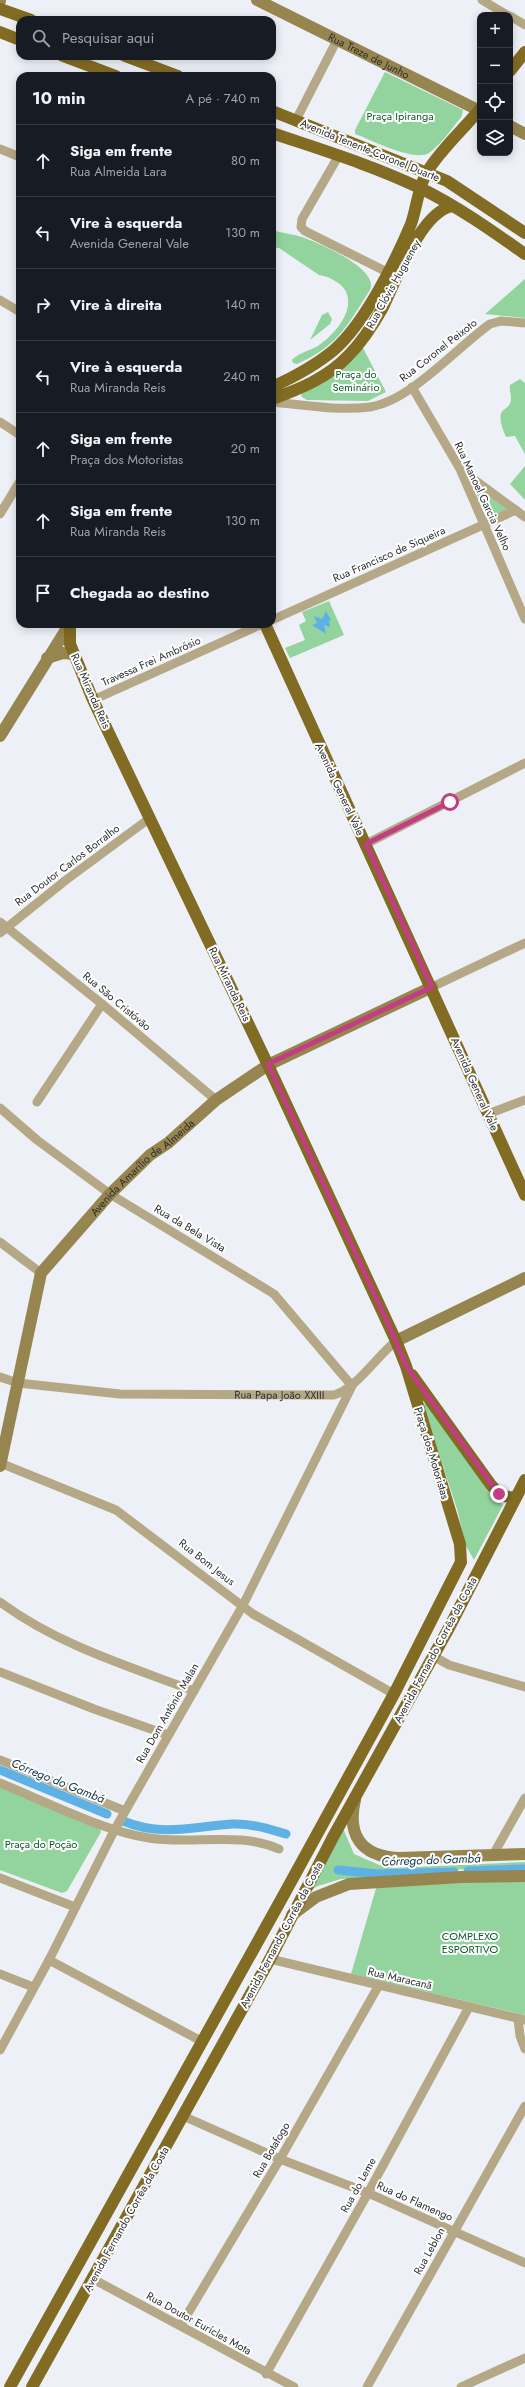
<!DOCTYPE html>
<html lang="pt">
<head>
<meta charset="utf-8">
<style>
	body { margin:0; font-family:Jost,sans-serif; background:#242831; color:#f1f3f6 }
	.controls { position:absolute; right:12px; top:12px; display:grid; overflow:hidden; border-radius:8px; box-shadow:0 2px 10px #0003 }
	.controls button { width:36px; height:36px; display:grid; place-items:center; padding:0; border:0; border-bottom:1px solid #363941; background:#171b24; color:#f1f3f6; font:20px sans-serif }
	.stop { position:absolute; width:12px; height:12px; margin:-9px; border:3px solid #c23d81; border-radius:50%; background:#fff }
	.stop.end { background:#c23d81; border-color:#fff; box-shadow:0 1px 4px #0008 }
	.list { margin:0; padding:0; list-style:none }
	h2 { display:flex; justify-content:space-between; align-items:center; height:52px; margin:0; padding:0 16px; font-size:17px }
	h2 small { font-size:13px; font-weight:400; color:#9ea1a6 }
	.list li { display:grid; grid-template-columns:26px 1fr auto; gap:12px; align-items:center; box-sizing:border-box; height:72px; padding:0 16px; border-top:1px solid #363941 }
	.list b { display:block; font-size:15px; white-space:nowrap }
	.list p { margin:0; font-size:13px; white-space:nowrap; color:#9ea1a6 }
	.list em { font-size:13px; font-style:normal; color:#9ea1a6 }
	.icon { flex:none; width:22px; height:22px; fill:none; stroke:currentColor; stroke-width:2; stroke-linecap:round; stroke-linejoin:round }
	.map { position:relative; flex:none; width:525px; height:2387px; overflow:hidden }
	.search { position:absolute; background:#171b24; box-shadow:0 2px 10px #0003; left:16px; top:16px; width:260px; height:44px; display:flex; align-items:center; gap:10px; box-sizing:border-box; padding:0 14px; border-radius:12px; color:#9ea1a6; font-size:15px }
	.panel { position:absolute; background:#171b24; box-shadow:0 2px 10px #0003; left:16px; top:72px; width:260px; height:556px; border-radius:12px }
	.map>svg:first-child { display:block }
	.green { fill:#92d39e }
	.water { fill:#5eb1e5 }
	.lines { fill:none; stroke-linecap:round; stroke-linejoin:round }
	.canal { stroke:#5eb1e5; stroke-width:9 }
	.street { stroke:#b5a886; stroke-width:9 }
	.secondary { stroke:#978550; stroke-width:12 }
	.primary { stroke:#826b23; stroke-width:12 }
	.route { stroke:#c23d81; stroke-width:5 }
	.labels { text-anchor:middle; stroke-width:4; stroke-linejoin:round; paint-order:stroke }
	.street-label { font-size:11px; fill:#2d2e30; stroke:#fefefe }
	.park-label { font-size:11px; fill:#095c28; stroke:#fefefe }
	.water-label { font-size:12px; font-style:italic; fill:#0c3147; stroke:#fefefe }
</style>
</head>
<body>
<div class="map">
<svg width="525" height="2387" viewBox="0 0 525 2387">
	<rect width="100%" height="100%" fill="#edf1f7"/>
	<path class="green" d="M 385,72 L 463,110 L 462,116 C 452,128 442,144 429,153 C 413,162 372,140 355,134 L 355,130 Z
		M 272,230 C 282,233 292,234 302,237 C 319,243 380,269 370,290 C 346,327 339,345 297,364 L 293,363 L 292,360 C 299,353 308,351 316,347 C 332,337 357,311 345,290 C 341,283 328,276 319,275 L 279,248 L 272,247 Z
		M 525,279 L 525,318 L 485,314 Z
		M 328,312 L 332,319 L 330,324 L 310,340 L 322,315 Z
		M 363,348 L 386,392 L 368,401 L 307,400 L 302,397 L 301,394 Z
		M 520,379 L 525,383 L 525,454 L 515,436 L 506,437 C 491,402 511,415 511,398 C 511,393 509,390 510,385 Z
		M 525,466 L 525,500 L 510,484 Z
		M 476,487 L 506,508 L 507,511 L 488,519 L 474,488 Z
		M 329,601 L 344,635 L 290,658 L 285,648 L 305,640 L 299,625 L 306,621 L 302,612 Z
		M 426,1403 L 488,1491 L 503,1505 L 474,1560 L 466,1546 L 457,1509 L 423,1405 Z
		M 0,1785 L 99,1825 L 101,1832 L 67,1891 L 62,1893 L 0,1870 Z
		M 342,1826 L 354,1854 L 384,1867 L 394,1868 L 525,1862 L 525,1867 L 371,1873 L 348,1870 L 340,1867 L 337,1874 L 378,1876 L 525,1871 L 341,1879 L 318,1886 L 304,1894 Z
		M 525,1876 L 525,2015 L 351,1974 L 377,1885 Z"/>
	<path class="water" d="M 326,611 L 331,620 L 329,621 L 330,627 L 324,625 L 326,634 L 312,625 L 317,623 L 314,616 L 322,619 Z"/>
	<g class="lines">
		<path class="canal" d="M 0,1770 L 107,1814
			M 123,1821 C 162,1837 192,1827 232,1824 C 250,1823 269,1829 286,1834
			M 338,1870 L 378,1874 L 454,1872
			M 468,1871 L 525,1869"/>
		<g class="street">
			<path d="M 482,0 L 507,15"/>
			<path d="M 510,16 L 525,25"/>
			<path d="M 296,120 L 337,40"/>
			<path d="M 0,149 L 20,157"/>
			<path d="M 339,155 L 302,219 L 301,227 L 305,231 L 387,272"/>
			<path d="M 0,300 L 20,312"/>
			<path d="M 412,387 L 460,469 L 525,619"/>
			<path d="M 272,402 C 304,405 338,411 370,407 C 412,400 456,348 490,324 L 501,321 L 525,323"/>
			<path d="M 0,422 L 20,435"/>
			<path d="M 461,470 L 525,517"/>
			<path d="M 0,514 L 20,481"/>
			<path d="M 272,620 L 516,510"/>
			<path d="M 93,700 L 262,624"/>
			<path d="M 366,844 L 525,763"/>
			<path d="M 0,922 L 102,1004 L 216,1100"/>
			<path d="M 0,933 L 66,880 L 150,818"/>
			<path d="M 432,987 L 525,943"/>
			<path d="M 37,1102 L 102,1004"/>
			<path d="M 0,1108 L 37,1140 L 110,1194 L 274,1294 L 352,1386"/>
			<path d="M 488,1114 L 525,1100"/>
			<path d="M 0,1242 L 41,1273"/>
			<path id="s1" d="M 0,1377 L 18,1383 L 120,1394 L 334,1395 C 356,1389 376,1357 396,1341"/>
			<path d="M 0,1463 L 116,1510 L 253,1614 L 394,1694"/>
			<path d="M 0,1602 C 58,1645 128,1666 194,1691"/>
			<path d="M 433,1656 L 449,1665 L 525,1687"/>
			<path d="M 0,1672 L 94,1709 L 168,1735"/>
			<path d="M 0,1760 L 125,1811"/>
			<path d="M 0,1783 C 44,1801 103,1831 149,1838 C 192,1845 238,1831 279,1849"/>
			<path d="M 493,1855 L 525,1798"/>
			<path d="M 0,1878 L 75,1907"/>
			<path d="M 270,1959 L 525,2020"/>
			<path d="M 49,1960 L 203,2042"/>
			<path d="M 0,1974 L 33,1987"/>
			<path d="M 518,2018 L 520,2036 L 525,2049"/>
			<path d="M 0,2050 L 49,1960 L 115,1829 L 243,1605 L 352,1386"/>
			<path d="M 183,2116 L 280,2159 L 368,2193 L 525,2263"/>
			<path d="M 93,2279 L 294,2387"/>
			<path d="M 181,2325 L 280,2159 L 379,1985"/>
			<path d="M 266,2374 L 368,2193 L 469,2007"/>
			<path d="M 367,2387 L 525,2106"/>
			<path d="M 461,2387 L 525,2358"/>
		</g>
		<g class="secondary">
			<path id="s2" d="M 257,0 L 480,111"/>
			<path d="M 0,1 L 0,0"/>
			<path d="M 510,126 L 525,134"/>
			<path d="M 47,658 L 63,653 L 74,654"/>
			<path d="M 0,736 L 69,625"/>
			<path d="M 396,1341 L 525,1278"/>
			<path id="s3" d="M 0,1466 L 41,1273 L 110,1194 L 150,1155 L 168,1143 L 216,1100 L 268,1065 L 432,987"/>
			<path d="M 355,1800 C 347,1834 360,1856 398,1858 L 525,1854"/>
			<path d="M 292,1915 L 316,1897 L 349,1884 L 461,1877 L 525,1876"/>
		</g>
		<path class="primary" d="M 0,9 L 31,20
			M 0,32 L 20,40
			M 63,56 L 116,76
			M 125,56 L 178,76
			M 510,71 L 525,52
			M 272,111 L 447,181 L 525,233
			M 272,133 C 322,150 372,165 420,188 C 457,206 491,230 525,254
			M 272,387 C 294,377 316,365 334,350 C 365,323 395,262 411,224 C 417,207 418,187 427,172 C 441,149 463,130 480,109
			M 272,399 C 300,389 327,378 348,356 C 361,343 373,325 382,309 C 396,281 420,213 452,206
			M 265,624 L 525,1195
			M 412,1375 L 491,1485 C 499,1494 504,1498 516,1497
			M 10,2387 L 282,1898 L 394,1694 L 461,1562 L 460,1544 L 406,1366 L 396,1341 L 268,1065 L 93,700 L 70,644 L 70,624
			M 32,2387 L 270,1959 L 333,1837 L 450,1626 L 525,1480"/>
	</g>
	<g class="lines">
		<path class="route" d="M 450,802 L 366,844 L 432,987 L 268,1064 L 391,1330 L 406,1366 L 499,1494"/>
	</g>
	<g class="labels">
		<g class="street-label">
			<text dy="4" stroke="none"><textPath href="#s2" startOffset="125">Rua Treze de Junho</textPath></text>
			<text transform="translate(370 150) rotate(22)" y="4">Avenida Tenente-Coronel Duarte</text>
			<text transform="translate(393 284) rotate(-61)" y="4">Rua Clóvis Hugueney</text>
			<text transform="translate(438 350) rotate(-38)" y="4">Rua Coronel Peixoto</text>
			<text transform="translate(483 496) rotate(65)" y="4">Rua Manoel Garcia Velho</text>
			<text transform="translate(389 554) rotate(-24)" y="4">Rua Francisco de Siqueira</text>
			<text transform="translate(151 661) rotate(-24)" y="4">Travessa Frei Ambrósio</text>
			<text transform="translate(91 691) rotate(66)" y="4">Rua Miranda Reis</text>
			<text transform="translate(340 789) rotate(65)" y="4">Avenida General Vale</text>
			<text transform="translate(67 865) rotate(-37)" y="4">Rua Doutor Carlos Borralho</text>
			<text transform="translate(230 984) rotate(64)" y="4">Rua Miranda Reis</text>
			<text transform="translate(117 1001) rotate(40)" y="4">Rua São Cristóvão</text>
			<text transform="translate(475 1084) rotate(66)" y="4">Avenida General Vale</text>
			<text dy="4" stroke="none"><textPath href="#s3" startOffset="344">Avenida Amarílio de Almeida</textPath></text>
			<text transform="translate(190 1228) rotate(31)" y="4">Rua da Bela Vista</text>
			<text dy="4" stroke="none"><textPath href="#s1" startOffset="281">Rua Papa João XXIII</textPath></text>
			<text transform="translate(432 1453) rotate(73)" y="4">Praça dos Motoristas</text>
			<text transform="translate(207 1562) rotate(38)" y="4">Rua Bom Jesus</text>
			<text transform="translate(435 1650) rotate(-62)" y="4">Avenida Fernando Corrêa da Costa</text>
			<text transform="translate(167 1713) rotate(-60)" y="4">Rua Dom Antônio Malan</text>
			<text transform="translate(281 1935) rotate(-62)" y="4">Avenida Fernando Corrêa da Costa</text>
			<text transform="translate(400 1978) rotate(13)" y="4">Rua Maracanã</text>
			<text transform="translate(271 2150) rotate(-60)" y="4">Rua Botafogo</text>
			<text transform="translate(358 2185) rotate(-61)" y="4">Rua do Leme</text>
			<text transform="translate(415 2201) rotate(24)" y="4">Rua do Flamengo</text>
			<text transform="translate(126 2219) rotate(-61)" y="4">Avenida Fernando Corrêa da Costa</text>
			<text transform="translate(429 2251) rotate(-61)" y="4">Rua Leblon</text>
			<text transform="translate(199 2323) rotate(29)" y="4">Rua Doutor Eurícles Mota</text>
		</g>
		<g class="park-label">
			<text x="400" y="120">Praça Ipiranga</text>
			<text x="356" y="378">Praça do<tspan x="356" dy="13">Seminário</tspan></text>
			<text x="41" y="1848">Praça do Poção</text>
			<text x="470" y="1940">COMPLEXO<tspan x="470" dy="13">ESPORTIVO</tspan></text>
		</g>
		<g class="water-label">
			<text transform="translate(58 1781) rotate(22)" y="4">Córrego do Gambá</text>
			<text transform="translate(431 1860) rotate(-2)" y="4">Córrego do Gambá</text>
		</g>
	</g>
</svg>
<div class="controls">
<button>+</button>
<button>−</button>
<button><svg class="icon" aria-label="locate" viewBox="0 0 24 24"><circle cx="12" cy="12" r="6"/><path d="M12 2v4M12 18v4M2 12h4M18 12h4"/></svg></button>
<button><svg class="icon" aria-label="layers" viewBox="0 0 24 24"><path d="M12 4l9 5-9 5-9-5zM3 14l9 5 9-5"/></svg></button>
</div>
<div class="stop" style="left:450px;top:802px"></div>
<div class="stop end" style="left:499px;top:1494px"></div>
<div class="search"><svg class="icon" aria-label="search" viewBox="0 0 24 24"><circle cx="10" cy="10" r="6"/><path d="M15 15l6 6"/></svg>Pesquisar aqui</div>
<section class="panel">
<h2>10 min<small>A pé · 740 m</small></h2>
<ul class="list">
<li><svg class="icon" aria-label="ahead" viewBox="0 0 24 24"><path d="M12 20V5M6 11l6-6 6 6"/></svg><div><b>Siga em frente</b><p>Rua Almeida Lara</p></div><em>80 m</em></li>
<li><svg class="icon" aria-label="left" viewBox="0 0 24 24"><path d="M17 20v-9H6M10 6l-5 5 5 5"/></svg><div><b>Vire à esquerda</b><p>Avenida General Vale</p></div><em>130 m</em></li>
<li><svg class="icon" aria-label="right" viewBox="0 0 24 24"><path d="M7 20v-9h11M14 6l5 5-5 5"/></svg><div><b>Vire à direita</b></div><em>140 m</em></li>
<li><svg class="icon" aria-label="left" viewBox="0 0 24 24"><path d="M17 20v-9H6M10 6l-5 5 5 5"/></svg><div><b>Vire à esquerda</b><p>Rua Miranda Reis</p></div><em>240 m</em></li>
<li><svg class="icon" aria-label="ahead" viewBox="0 0 24 24"><path d="M12 20V5M6 11l6-6 6 6"/></svg><div><b>Siga em frente</b><p>Praça dos Motoristas</p></div><em>20 m</em></li>
<li><svg class="icon" aria-label="ahead" viewBox="0 0 24 24"><path d="M12 20V5M6 11l6-6 6 6"/></svg><div><b>Siga em frente</b><p>Rua Miranda Reis</p></div><em>130 m</em></li>
<li><svg class="icon" aria-label="arrive" viewBox="0 0 24 24"><path d="M6 21V4h12l-3 4 3 4H6"/></svg><div><b>Chegada ao destino</b></div></li>
</ul>
</section>
</div>
</body>
</html>
